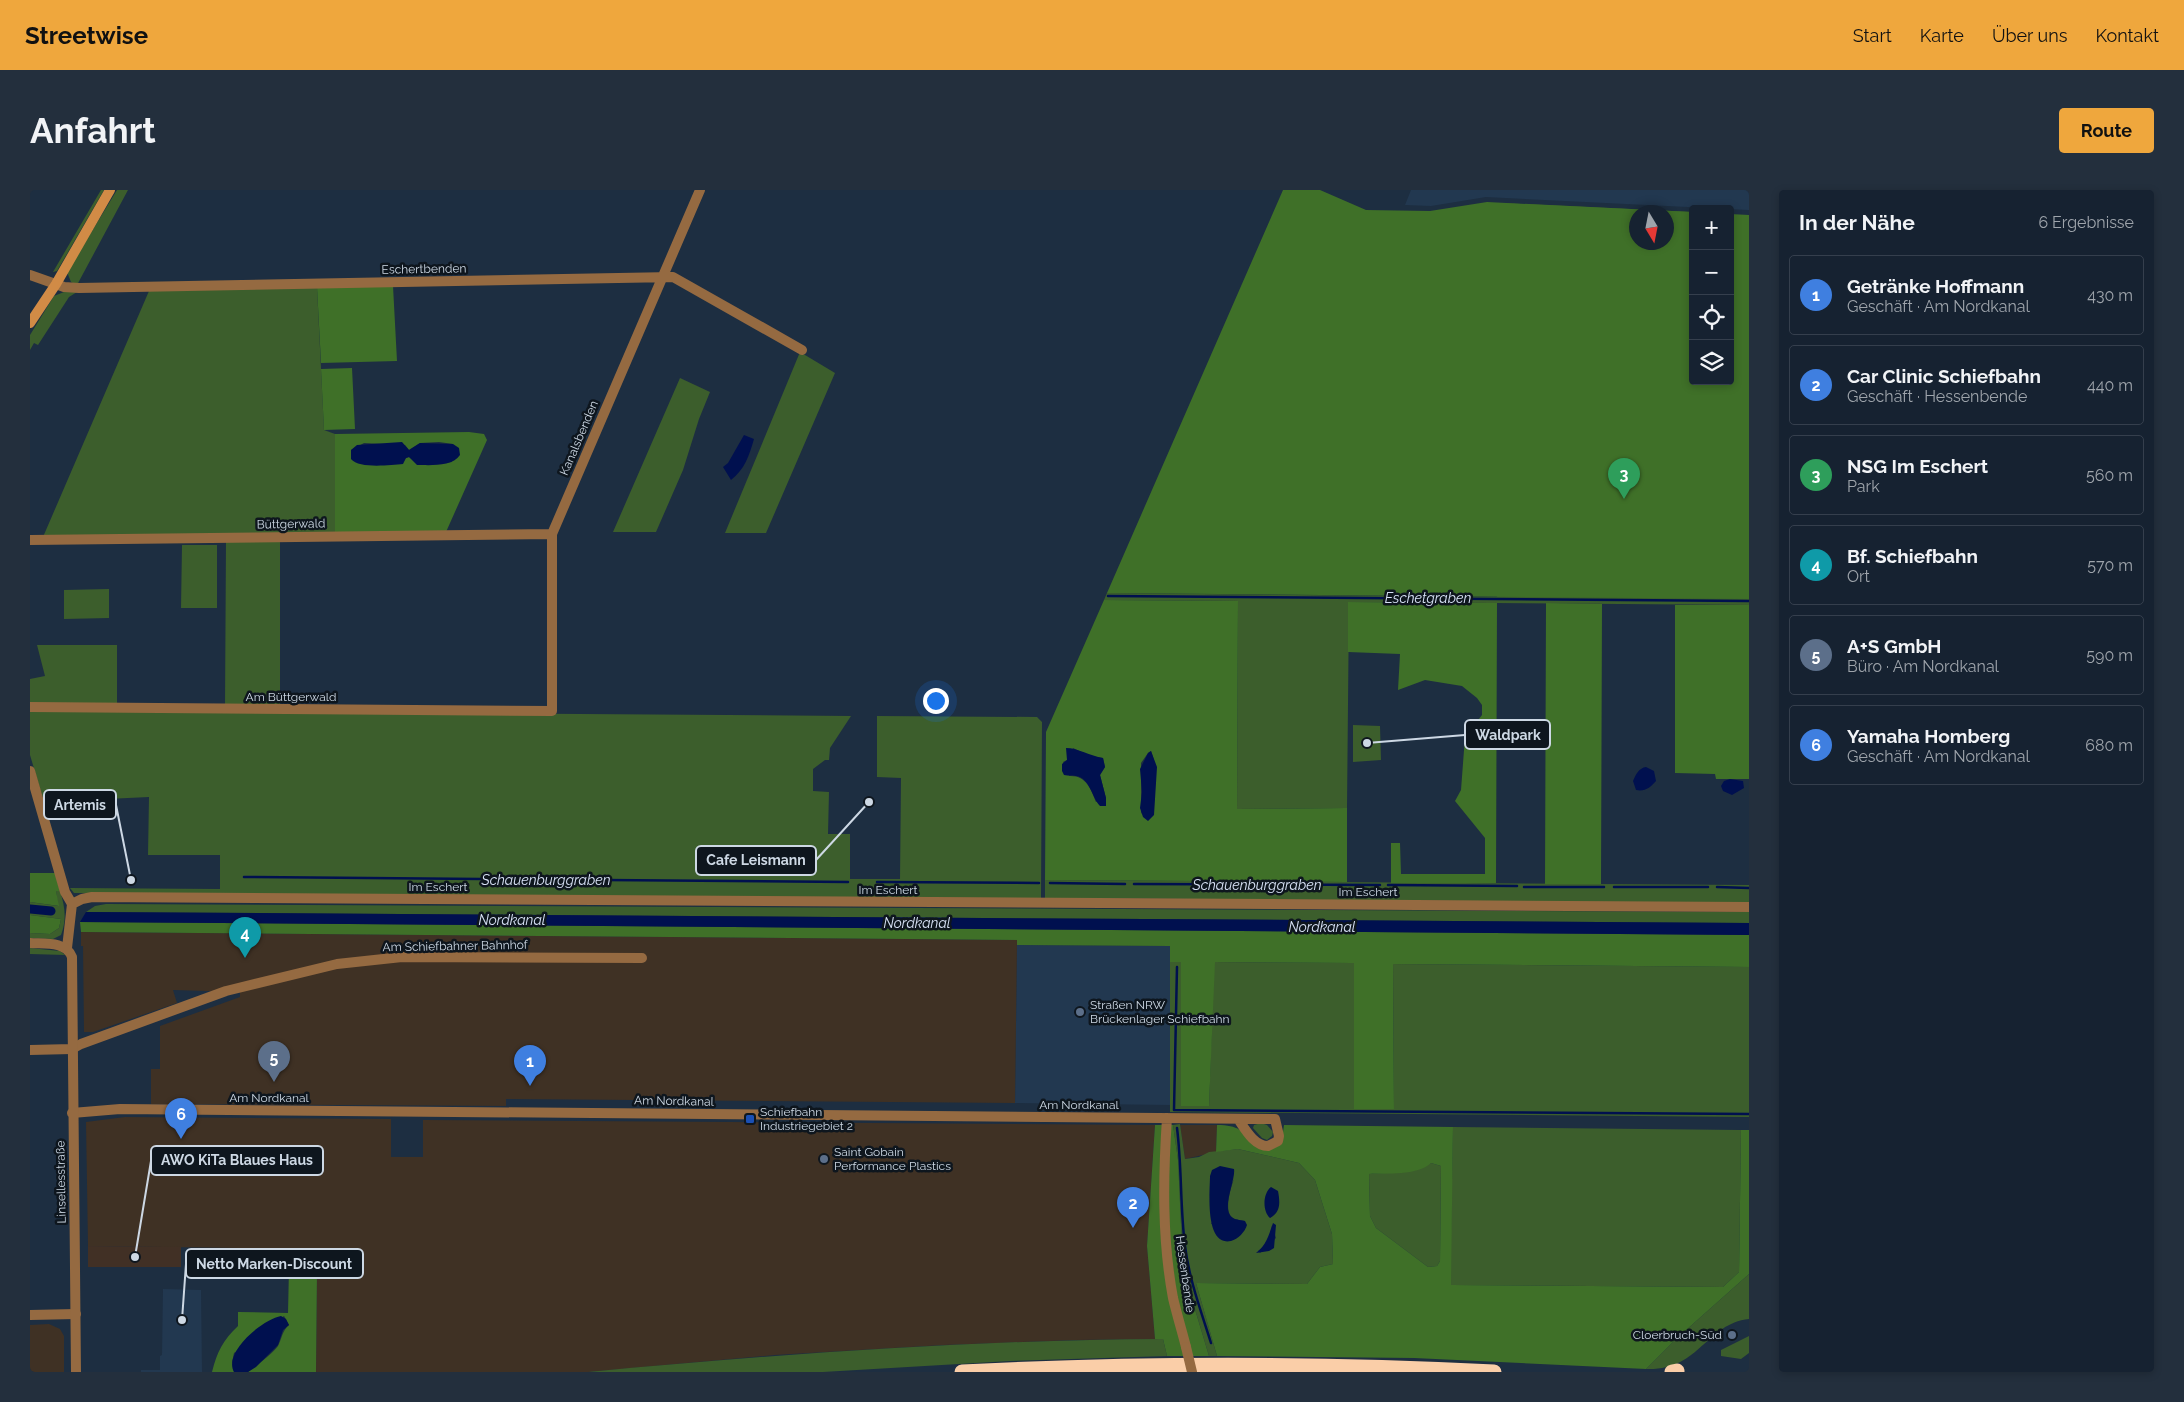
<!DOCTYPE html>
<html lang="de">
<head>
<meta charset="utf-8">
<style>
	body { margin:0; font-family:Raleway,sans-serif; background:#232f3d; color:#f1f3f6 }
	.controls { position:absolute; right:15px; top:15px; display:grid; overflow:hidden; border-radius:5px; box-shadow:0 2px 8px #0003 }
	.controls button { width:45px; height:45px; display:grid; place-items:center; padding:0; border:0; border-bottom:1px solid #353f4d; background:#162231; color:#f1f3f6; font:25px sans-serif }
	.compass { position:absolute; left:1599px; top:15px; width:45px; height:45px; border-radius:50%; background:#162231; box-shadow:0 2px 8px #0003; rotate:170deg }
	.you { position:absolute; left:905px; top:510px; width:18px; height:18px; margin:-12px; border:4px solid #fff; border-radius:50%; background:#1a73e8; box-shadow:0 0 0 8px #1a73e833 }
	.badge { display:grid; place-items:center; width:32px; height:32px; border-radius:50%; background:#efa73d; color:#fff; font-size:16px; font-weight:700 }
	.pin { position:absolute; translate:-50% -41px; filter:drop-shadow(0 1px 2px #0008) }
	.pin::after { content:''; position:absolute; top:26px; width:18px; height:15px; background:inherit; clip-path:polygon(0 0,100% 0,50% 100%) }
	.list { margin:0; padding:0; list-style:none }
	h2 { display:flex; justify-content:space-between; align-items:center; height:65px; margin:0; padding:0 20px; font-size:21px }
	h2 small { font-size:16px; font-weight:400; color:#9ea4ab }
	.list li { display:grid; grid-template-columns:32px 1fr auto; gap:15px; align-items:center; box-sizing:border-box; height:80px; margin:0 10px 10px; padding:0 10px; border:1px solid #353f4d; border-radius:5px }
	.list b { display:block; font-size:19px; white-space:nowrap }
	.list p { margin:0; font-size:16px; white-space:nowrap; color:#9ea4ab }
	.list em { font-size:16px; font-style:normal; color:#9ea4ab }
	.icon { flex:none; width:28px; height:28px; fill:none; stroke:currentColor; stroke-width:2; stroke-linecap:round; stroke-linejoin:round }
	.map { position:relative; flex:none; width:1719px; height:1182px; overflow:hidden; border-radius:5px }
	header { display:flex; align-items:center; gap:30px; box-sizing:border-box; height:70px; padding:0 25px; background:#efa73d; color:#111 }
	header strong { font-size:24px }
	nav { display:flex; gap:28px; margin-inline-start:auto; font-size:18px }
	.intro { display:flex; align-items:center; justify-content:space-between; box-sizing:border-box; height:120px; padding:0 30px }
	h1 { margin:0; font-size:35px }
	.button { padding:12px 22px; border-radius:5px; background:#efa73d; color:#111; font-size:18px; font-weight:700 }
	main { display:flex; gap:30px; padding:0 30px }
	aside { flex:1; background:#162231; border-radius:5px; box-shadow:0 2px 8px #0003 }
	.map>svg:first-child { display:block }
	.built { fill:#223850 }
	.industrial { fill:#3f3124 }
	.education { fill:#413025 }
	.green { fill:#3c5e2c; fill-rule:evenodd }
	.forest { fill:#3f7028; fill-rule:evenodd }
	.water { fill:#00104f }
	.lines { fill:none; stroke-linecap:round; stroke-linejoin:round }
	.stream { stroke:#00104f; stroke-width:2.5 }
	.canal { stroke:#00104f; stroke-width:9 }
	.minor { stroke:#956a41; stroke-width:10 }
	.tertiary { stroke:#956a41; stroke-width:10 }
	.secondary { stroke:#d18b46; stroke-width:10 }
	.motorway { stroke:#facea8; stroke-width:15 }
	.minor-bridge { stroke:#956a41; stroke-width:10 }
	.service-dot { fill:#5c6f8a; stroke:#0e161e; stroke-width:2 }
	.transit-dot { fill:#1a4fb4; stroke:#0e161e; stroke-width:2 }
	.labels { text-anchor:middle; stroke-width:5; stroke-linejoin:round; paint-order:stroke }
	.street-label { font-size:12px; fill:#cdd8e4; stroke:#0e161e }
	.poi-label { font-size:12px; fill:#cdd8e4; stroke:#0e161e; text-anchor:start }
	.water-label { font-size:14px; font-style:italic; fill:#dae4f8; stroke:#0e161e }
	.leader { fill:none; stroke:#cdd8e4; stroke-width:2 }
	.callout-dot { fill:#cdd8e4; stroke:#0e161e; stroke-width:2 }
	.callout { fill:#0e161e; stroke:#cdd8e4; stroke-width:2 }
	.callout-label { font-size:14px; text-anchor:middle; font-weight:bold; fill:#cdd8e4 }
</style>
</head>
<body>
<header>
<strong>Streetwise</strong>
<nav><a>Start</a><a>Karte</a><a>Über uns</a><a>Kontakt</a></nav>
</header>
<div class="intro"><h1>Anfahrt</h1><a class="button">Route</a></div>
<main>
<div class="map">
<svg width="1719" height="1182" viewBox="0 0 1719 1182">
	<rect width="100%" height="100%" fill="#1d2e41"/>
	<path class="built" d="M 1381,0 L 1719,0 L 1719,20 L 1456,7 L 1401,16 L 1375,15 Z
		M 987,755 L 1140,756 L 1140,915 L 985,913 Z
		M 133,1099 L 171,1100 L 172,1182 L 111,1182 L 111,1180 L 130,1180 L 130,1166 L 132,1165 Z"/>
	<path class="industrial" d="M 51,742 L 987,750 L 985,913 L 476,909 L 476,916 L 121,914 L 121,879 L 130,879 L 130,836 L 210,807 L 210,802 L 143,800 L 147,813 L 63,842 L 54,842 L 53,756 L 51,756 Z
		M 95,927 L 361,929 L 361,967 L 393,967 L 393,930 L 1125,935 L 1117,1056 L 1125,1149 L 1047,1150 L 914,1155 L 745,1165 L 558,1182 L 286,1182 L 287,1082 L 282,1079 L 282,1059 L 58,1056 L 56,932 Z
		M 1150,935 L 1187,935 L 1186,962 L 1155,969 Z
		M 19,1134 L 30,1139 L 34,1146 L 34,1182 L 0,1182 L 0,1135 Z"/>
	<path class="education" d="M 58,1056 L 151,1057 L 151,1077 L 58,1077 Z"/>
	<path class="green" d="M 71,0 L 74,0 L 27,81 L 23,82 Z
		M 87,0 L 98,0 L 47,95 L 41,92 L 37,82 Z
		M 1472,13 L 1663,22 L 1663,191 L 1700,191 L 1719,25 L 1719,415 L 1319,412 L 1317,618 L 1207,619 L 1208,411 L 1074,410 L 1077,403 L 1467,407 ZM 1606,22 L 1636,22 L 1636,52 L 1606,52 Z
		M 287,97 L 294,240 L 305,244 L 305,344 L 13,347 L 119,101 Z
		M 34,102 L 47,102 L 39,107 L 8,155 L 4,153 L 0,160 L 0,145 L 24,106 Z
		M 770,162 L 805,183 L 736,343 L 695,343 Z
		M 650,188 L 680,202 L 669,229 L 653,280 L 626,342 L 583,342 Z
		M 250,349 L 250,516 L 195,516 L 196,350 Z
		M 152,355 L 187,355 L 187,418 L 151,418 Z
		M 79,399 L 79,428 L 34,429 L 34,400 Z
		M 7,455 L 87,455 L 87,515 L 0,515 L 0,489 L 15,486 Z
		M 0,520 L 821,526 L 800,558 L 799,570 L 795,570 L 783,579 L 783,601 L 799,602 L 798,644 L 820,644 L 820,689 L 870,689 L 871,588 L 847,587 L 847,526 L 1007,527 L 1012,532 L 1011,709 L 44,703 L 40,698 L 190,699 L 190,665 L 118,665 L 119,607 L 14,612 L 0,565 Z
		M 1323,535 L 1350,536 L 1351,570 L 1323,572 Z
		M 1015,690 L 1719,695 L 1719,713 L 1015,708 Z
		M 26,701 L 30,701 C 35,717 37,729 31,745 L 23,749 L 0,748 L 0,743 L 20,744 L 29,738 L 31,729 L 0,725 L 0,712 L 28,716 Z
		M 76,714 L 1719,722 L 1719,733 L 56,722 L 65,716 Z
		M 0,758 L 30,761 L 35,765 L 0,764 Z
		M 1140,772 L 1151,772 L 1151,916 L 1179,916 L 1184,772 L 1324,773 L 1324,919 L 1364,919 L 1363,774 L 1719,777 L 1719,927 L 1140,922 Z
		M 1231,933 L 1237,935 L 1243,942 L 1242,946 L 1237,950 L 1232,948 L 1223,938 L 1224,935 Z
		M 1150,934 L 1155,969 L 1169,967 L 1179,962 L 1208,959 L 1269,973 L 1285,990 L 1302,1044 L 1303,1074 L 1290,1077 L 1277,1094 L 1166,1093 L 1187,1166 L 1179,1166 L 1158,1096 L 1152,1056 L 1148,970 L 1143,935 ZM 1204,989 C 1201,997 1193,1022 1203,1028 C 1206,1030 1212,1030 1215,1031 L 1181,1034 ZM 1242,1035 L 1246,1048 L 1230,1063 L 1228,1061 C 1237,1056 1240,1045 1242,1035 Z
		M 1423,937 L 1711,940 L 1709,1082 L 1693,1097 L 1420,1095 Z
		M 1401,973 L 1411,976 L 1410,1071 L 1407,1076 L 1398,1077 L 1346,1038 L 1340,1026 L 1339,984 L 1374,982 Z
		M 1719,1084 L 1719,1129 C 1675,1134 1670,1181 1616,1179 L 1646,1149 Z
		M 1719,1146 L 1719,1163 L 1711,1169 L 1691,1166 L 1691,1160 Z
		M 1133,1149 L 1137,1166 L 980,1171 L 793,1182 L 558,1182 C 749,1164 941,1150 1133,1149 Z"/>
	<path class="forest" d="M 1253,0 L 1290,0 L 1336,20 L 1400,21 L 1457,12 L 1663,22 L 1663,191 L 1700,191 L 1700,24 L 1719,25 L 1719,409 L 1077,403 ZM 1606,22 L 1636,22 L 1636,52 L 1606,52 Z
		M 363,96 L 367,171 L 291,173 L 287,97 Z
		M 322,178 L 325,239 L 294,240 L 291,179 Z
		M 439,242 L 454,244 L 457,250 L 416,342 L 305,344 L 305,244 ZM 409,252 L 423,254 L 422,272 L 391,275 L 379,267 L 359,275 L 321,269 L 321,260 L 334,253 L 375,255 L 379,260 L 390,253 Z
		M 1074,410 L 1208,411 L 1207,619 L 1317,618 L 1317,692 L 1015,690 L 1016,542 ZM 1043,558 L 1060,566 L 1073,568 L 1075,577 L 1070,585 L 1076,608 L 1066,612 C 1061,599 1056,585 1039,586 L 1033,572 L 1037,570 ZM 1121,561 C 1131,589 1124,600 1111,624 L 1111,573 L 1118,563 Z
		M 1318,412 L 1467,413 L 1466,693 L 1361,693 L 1361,653 L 1370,653 L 1371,684 L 1455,684 L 1455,648 L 1425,611 L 1431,600 L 1435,547 L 1452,525 L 1452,515 L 1447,508 L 1432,496 L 1395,490 L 1368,500 L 1370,464 L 1318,462 Z
		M 1516,413 L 1572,414 L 1571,694 L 1515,694 Z
		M 1645,415 L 1719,415 L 1719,589 L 1686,589 L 1685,584 L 1645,583 Z
		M 0,683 L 25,683 L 30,701 L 26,701 L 29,716 L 0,712 Z
		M 0,725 L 31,729 L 29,738 L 20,744 L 0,743 Z
		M 50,732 L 1719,745 L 1719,777 L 1363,774 L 1364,919 L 1324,919 L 1324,773 L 1185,772 L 1179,916 L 1151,916 L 1151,772 L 1140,772 L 1140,756 L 987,755 L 987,750 L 51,742 Z
		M 1125,935 L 1143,935 L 1148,970 L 1152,1056 L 1158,1096 L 1179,1166 L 1137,1166 L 1133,1149 L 1125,1149 L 1117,1056 Z
		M 1187,935 C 1209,935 1212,941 1226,955 L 1252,949 L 1254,935 L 1423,937 L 1421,1095 L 1693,1097 L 1709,1082 L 1711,940 L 1719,940 L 1719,1084 L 1646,1149 L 1616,1179 L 1384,1168 L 1187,1166 L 1166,1093 L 1277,1094 L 1290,1077 L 1303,1074 L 1302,1044 L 1285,990 L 1269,973 L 1208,959 L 1186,962 ZM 1401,973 L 1411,976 L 1410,1071 L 1407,1076 L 1398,1077 L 1346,1038 L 1340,1026 L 1339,984 C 1357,983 1387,986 1401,973 Z
		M 259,1078 L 282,1079 L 287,1082 L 286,1182 L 218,1182 C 227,1175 241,1165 248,1156 C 252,1148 252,1141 259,1135 L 254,1126 L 204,1163 L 202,1172 L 204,1182 L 182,1182 C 187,1162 193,1150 208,1136 L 208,1122 L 258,1123 Z"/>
	<path class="water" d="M 714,245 L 724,249 C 719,266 715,279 701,290 L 693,277 L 698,273 Z
		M 372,252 L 379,260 L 390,253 L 423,254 L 429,258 L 430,265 C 422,277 400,275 387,275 L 379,267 L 376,268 L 373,274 C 360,275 329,279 321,269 L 321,260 L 327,255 Z
		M 1036,558 C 1048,558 1060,566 1073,568 L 1075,577 L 1070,585 L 1076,608 L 1076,616 L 1070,616 C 1062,608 1060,588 1046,586 C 1042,585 1039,586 1034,585 L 1032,581 L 1032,574 L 1037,570 Z
		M 1121,561 L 1127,577 L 1124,625 L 1118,631 L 1113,627 L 1110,618 L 1112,602 L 1110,579 L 1118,563 Z
		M 1616,577 L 1624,581 L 1626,591 C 1621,597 1615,602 1606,600 L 1603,591 C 1606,584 1609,578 1616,577 Z
		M 1700,589 L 1713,591 L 1714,598 L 1702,605 L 1693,601 L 1691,596 L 1694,591 Z
		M 56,722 L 1719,733 L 1719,745 L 50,732 Z
		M 1190,976 L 1204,979 C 1206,990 1190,1020 1203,1028 C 1206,1030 1212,1030 1215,1031 L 1217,1035 C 1215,1042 1208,1049 1201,1051 C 1174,1057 1180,1000 1180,986 L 1182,980 Z
		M 1241,997 L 1248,1001 C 1250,1012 1251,1022 1240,1028 C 1232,1021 1233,1003 1241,997 Z
		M 1243,1033 L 1246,1035 L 1244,1058 L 1239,1061 L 1226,1063 C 1237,1055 1239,1044 1243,1033 Z
		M 251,1126 L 256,1129 L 259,1135 L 253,1140 L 248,1155 L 226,1177 L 218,1182 L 204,1182 C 193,1162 233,1129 251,1126 Z"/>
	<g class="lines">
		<path class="stream" d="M 1078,406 L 1719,411
			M 214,687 L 818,692
			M 847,692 L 1009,693
			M 1020,693 L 1095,694
			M 1104,694 L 1350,695
			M 1358,695 L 1487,696
			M 1494,697 L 1574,697
			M 1584,697 L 1678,697
			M 1687,697 L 1719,698
			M 1147,777 L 1144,920 L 1719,924
			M 1147,938 C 1152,977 1150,1017 1155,1056 C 1159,1089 1171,1121 1181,1153"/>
		<path class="canal" d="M 0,719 L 21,721"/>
		<path class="minor" d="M 0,85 L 34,97 L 49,98 L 643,87 L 772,160
			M 0,350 L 522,344
			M 0,517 L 522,521 L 522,344 L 670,0
			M 0,581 L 35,702 L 42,714
			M 42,714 L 52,709 L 62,707 L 1719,717
			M 37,758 L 42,714
			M 0,860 L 42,859 L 51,854 L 196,801 L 307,774 L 372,767 L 612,768
			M 42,923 L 90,919 L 1245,929 L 1249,946 L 1248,951 L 1238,956 C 1224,956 1215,939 1208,929
			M 1137,928 C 1133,988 1132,1049 1143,1108 C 1147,1125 1152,1141 1156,1157
			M 0,1125 L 46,1124"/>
		<path class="tertiary" d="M 0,753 C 14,754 36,751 42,767 L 46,1182"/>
		<path class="secondary" d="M 0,133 L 26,94 L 80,0"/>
		<path class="motorway" d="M 932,1182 C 1109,1173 1287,1173 1464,1182
			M 1642,1182 L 1647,1181"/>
		<path class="minor-bridge" d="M 1156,1157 L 1162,1182"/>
	</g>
	<g class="service-dot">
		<circle cx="1050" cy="822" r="5"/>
		<circle cx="794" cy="969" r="5"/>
		<circle cx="1702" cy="1145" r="5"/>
	</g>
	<rect class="transit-dot" x="715" y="924" width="10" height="10" rx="2.5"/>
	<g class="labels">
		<g class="street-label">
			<text transform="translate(394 79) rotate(-1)" y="4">Eschertbenden</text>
			<text transform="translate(549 248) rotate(-67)" y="4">Kanalsbenden</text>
			<text transform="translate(261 334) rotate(-1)" y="4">Büttgerwald</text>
			<text x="261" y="511">Am Büttgerwald</text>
			<text x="408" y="701">Im Eschert</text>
			<text x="858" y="704">Im Eschert</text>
			<text x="1338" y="706">Im Eschert</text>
			<text transform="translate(425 756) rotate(-1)" y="4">Am Schiefbahner Bahnhof</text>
			<text x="239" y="912">Am Nordkanal</text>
			<text transform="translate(644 911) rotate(1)" y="4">Am Nordkanal</text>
			<text x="1049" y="919">Am Nordkanal</text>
			<text transform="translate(31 992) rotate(-91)" y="4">Linsellesstraße</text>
			<text transform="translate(1155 1084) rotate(82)" y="4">Hessenbende</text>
		</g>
		<g class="poi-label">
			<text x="1060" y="819">Straßen NRW<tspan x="1060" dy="14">Brückenlager Schiefbahn</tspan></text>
			<text x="730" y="926">Schiefbahn<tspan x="730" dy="14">Industriegebiet 2</tspan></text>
			<text x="804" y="966">Saint Gobain<tspan x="804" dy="14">Performance Plastics</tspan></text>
			<text x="1692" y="1149" text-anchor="end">Cloerbruch-Süd</text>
		</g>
		<g class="water-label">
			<text x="1398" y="413">Eschetgraben</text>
			<text x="516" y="695">Schauenburggraben</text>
			<text x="1227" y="700">Schauenburggraben</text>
			<text x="482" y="735">Nordkanal</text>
			<text x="887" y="738">Nordkanal</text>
			<text x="1292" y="742">Nordkanal</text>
		</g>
	</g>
	<path class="leader" d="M1337 553L1435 545M101 690L86 615M839 612L786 670M105 1067L121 971M152 1130L156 1074"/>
	<g class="callout-dot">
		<circle cx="1337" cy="553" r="5"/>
		<circle cx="101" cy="690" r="5"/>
		<circle cx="839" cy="612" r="5"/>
		<circle cx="105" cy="1067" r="5"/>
		<circle cx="152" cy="1130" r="5"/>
	</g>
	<g class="callout">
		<rect x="1435" y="530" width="85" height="29" rx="5"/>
		<rect x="14" y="600" width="72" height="29" rx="5"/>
		<rect x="666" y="656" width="120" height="29" rx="5"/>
		<rect x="121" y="956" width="172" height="29" rx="5"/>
		<rect x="156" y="1059" width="177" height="29" rx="5"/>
	</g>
	<g class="callout-label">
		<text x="1478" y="550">Waldpark</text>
		<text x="50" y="620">Artemis</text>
		<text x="726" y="675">Cafe Leismann</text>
		<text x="207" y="975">AWO KiTa Blaues Haus</text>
		<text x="244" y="1079">Netto Marken-Discount</text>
	</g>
</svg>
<div class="controls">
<button>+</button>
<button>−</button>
<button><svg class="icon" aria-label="locate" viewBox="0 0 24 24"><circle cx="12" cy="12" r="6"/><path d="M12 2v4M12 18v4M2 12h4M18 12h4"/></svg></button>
<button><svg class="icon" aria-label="layers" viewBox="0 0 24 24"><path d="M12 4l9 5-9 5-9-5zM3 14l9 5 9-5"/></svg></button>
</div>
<svg class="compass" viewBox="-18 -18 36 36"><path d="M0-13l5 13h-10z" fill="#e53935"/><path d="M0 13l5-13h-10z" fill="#9ea4ab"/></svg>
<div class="you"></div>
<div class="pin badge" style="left:500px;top:896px;background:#3f7fe0">1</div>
<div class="pin badge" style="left:1103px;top:1038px;background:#3f7fe0">2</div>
<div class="pin badge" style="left:1594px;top:309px;background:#2e9e5b">3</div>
<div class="pin badge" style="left:215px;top:768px;background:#0f9aa8">4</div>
<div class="pin badge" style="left:244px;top:892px;background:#5c6f8a">5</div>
<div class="pin badge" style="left:151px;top:949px;background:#3f7fe0">6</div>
</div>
<aside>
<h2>In der Nähe<small>6 Ergebnisse</small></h2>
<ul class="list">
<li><span class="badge" style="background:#3f7fe0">1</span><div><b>Getränke Hoffmann</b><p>Geschäft · Am Nordkanal</p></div><em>430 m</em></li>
<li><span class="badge" style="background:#3f7fe0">2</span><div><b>Car Clinic Schiefbahn</b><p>Geschäft · Hessenbende</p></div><em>440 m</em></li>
<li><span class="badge" style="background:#2e9e5b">3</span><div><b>NSG Im Eschert</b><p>Park</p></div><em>560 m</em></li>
<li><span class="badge" style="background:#0f9aa8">4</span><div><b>Bf. Schiefbahn</b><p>Ort</p></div><em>570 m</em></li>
<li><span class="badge" style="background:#5c6f8a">5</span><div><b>A+S GmbH</b><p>Büro · Am Nordkanal</p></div><em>590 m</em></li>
<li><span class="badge" style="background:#3f7fe0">6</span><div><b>Yamaha Homberg</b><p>Geschäft · Am Nordkanal</p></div><em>680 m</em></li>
</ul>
</aside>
</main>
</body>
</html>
